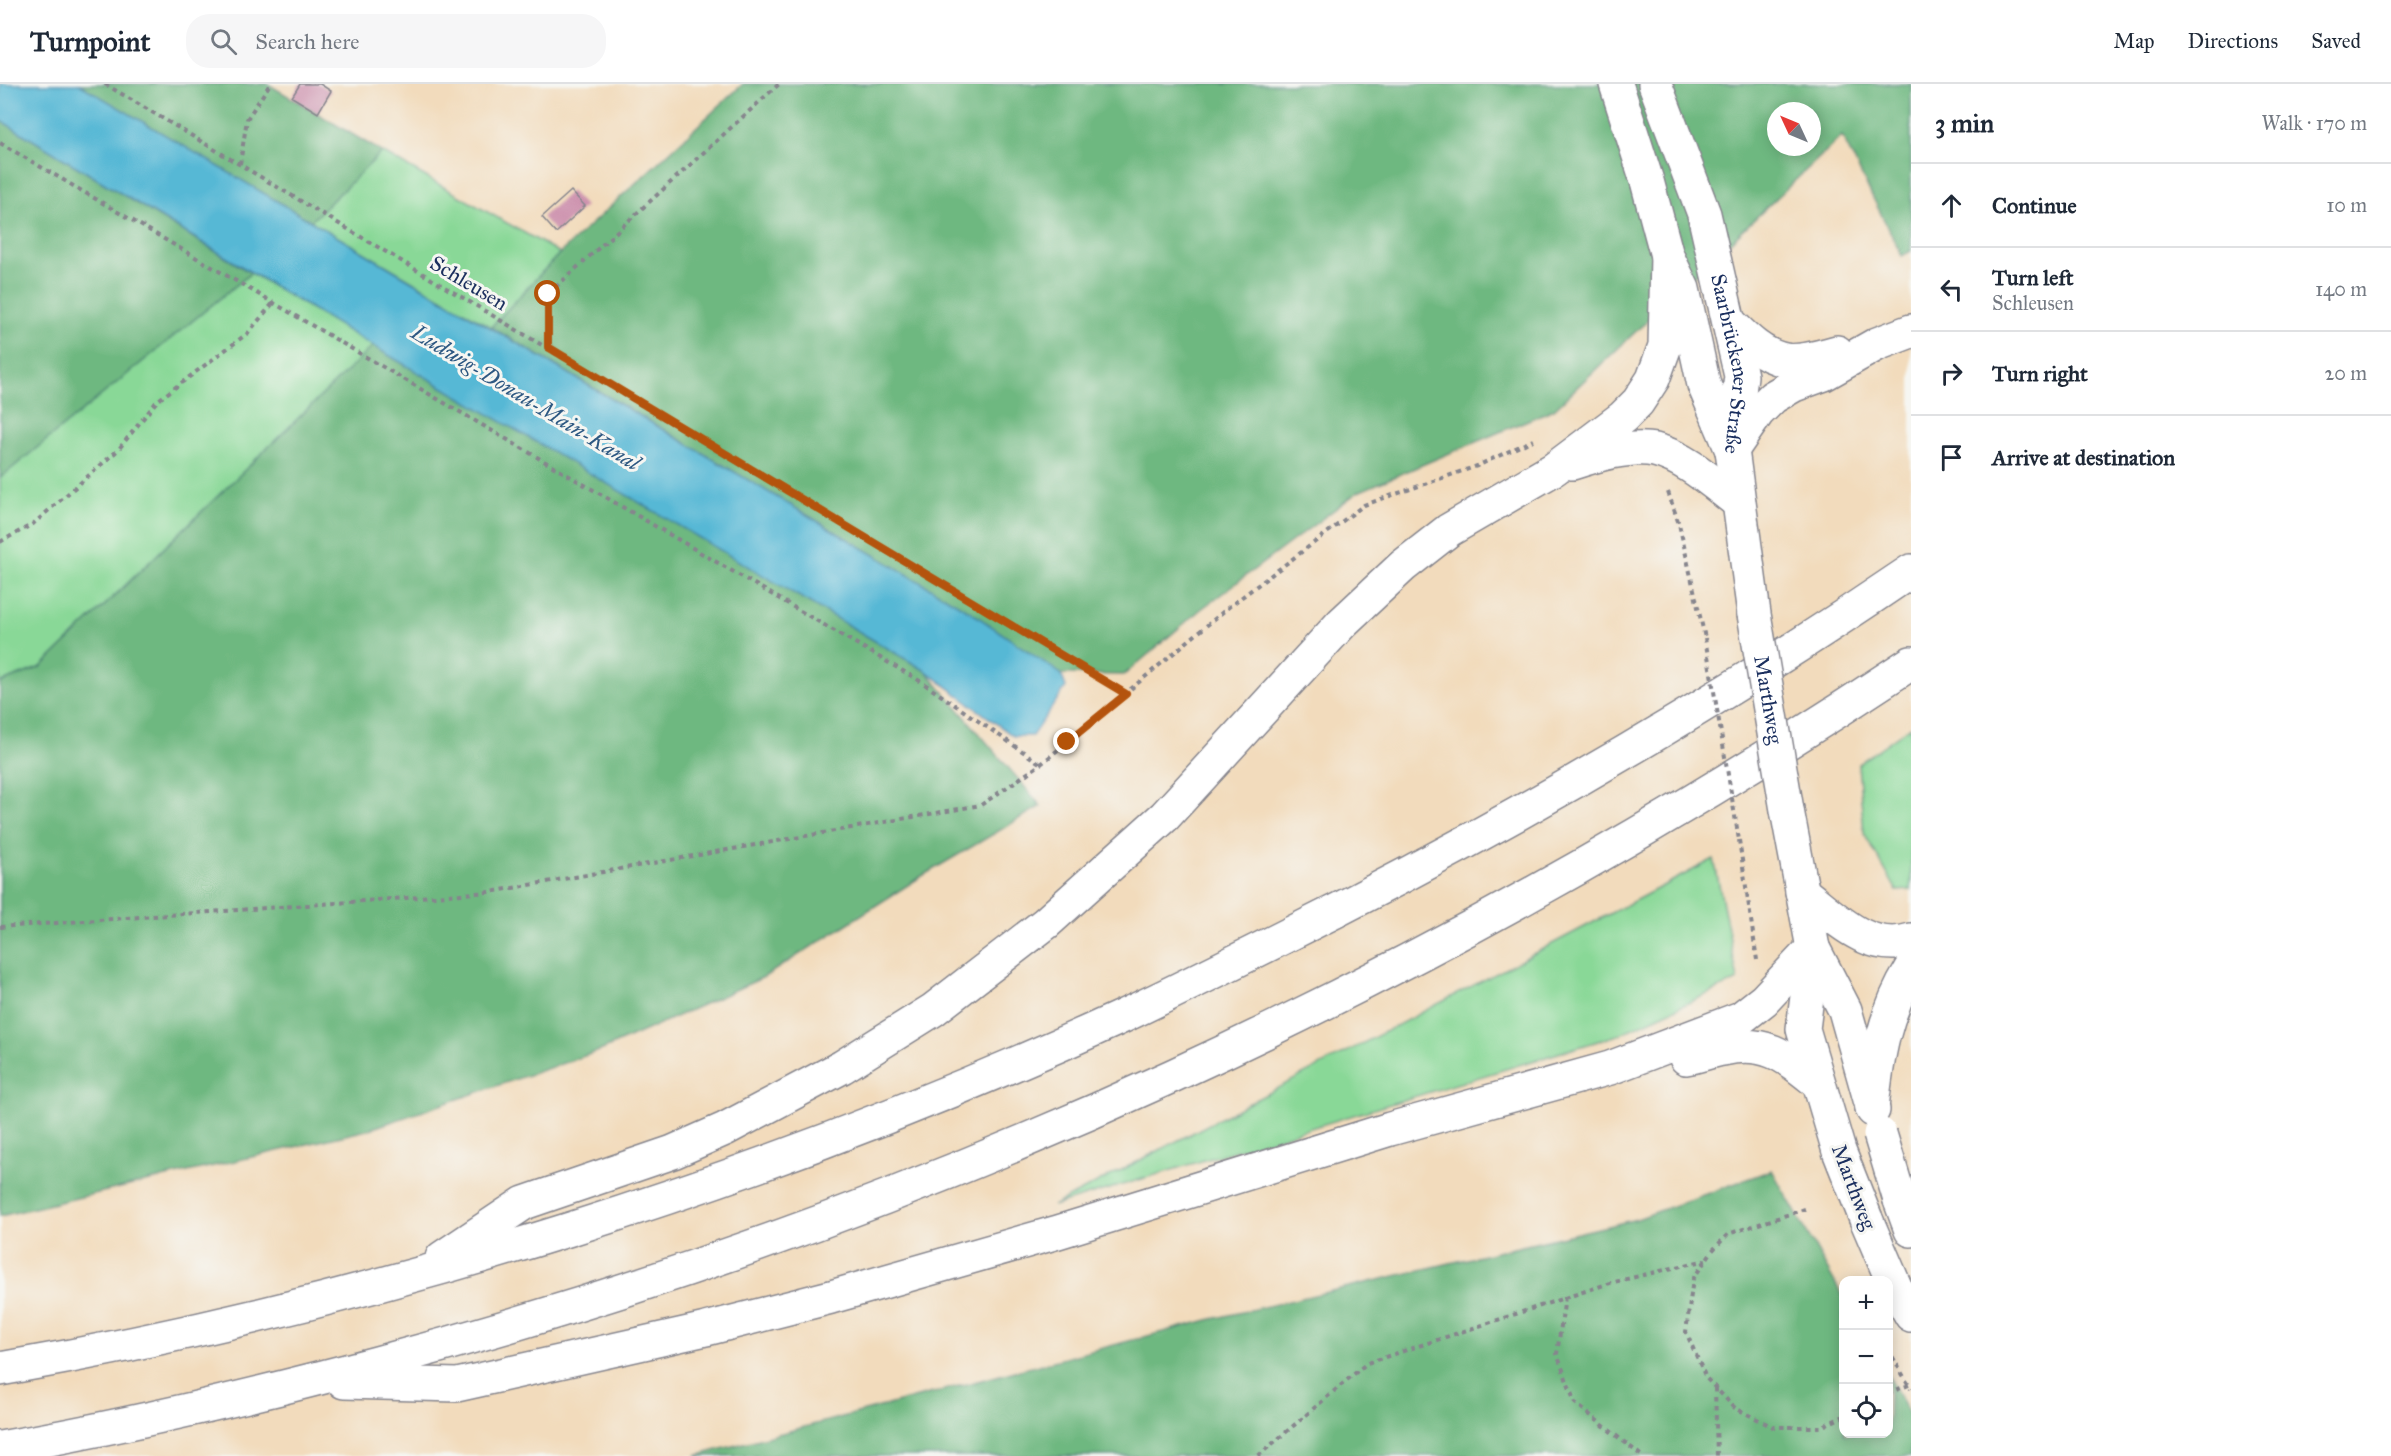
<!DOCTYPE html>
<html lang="en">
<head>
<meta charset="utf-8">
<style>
	body { margin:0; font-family:"IM FELL Great Primer",serif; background:#f6f6f7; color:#1f2937 }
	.controls { position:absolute; right:18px; bottom:18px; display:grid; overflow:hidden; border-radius:12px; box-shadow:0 3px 15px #0003 }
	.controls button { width:54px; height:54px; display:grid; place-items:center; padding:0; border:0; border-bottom:2px solid #e0e1e3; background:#fff; color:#1f2937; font:30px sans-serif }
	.compass { position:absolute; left:1767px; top:18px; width:54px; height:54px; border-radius:50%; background:#fff; box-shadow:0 3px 15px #0003; rotate:314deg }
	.stop { position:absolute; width:18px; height:18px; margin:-14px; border:4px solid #b45309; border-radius:50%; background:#fff }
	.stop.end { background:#b45309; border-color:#fff; box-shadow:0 2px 6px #0008 }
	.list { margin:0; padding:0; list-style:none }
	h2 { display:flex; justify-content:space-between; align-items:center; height:78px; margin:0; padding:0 24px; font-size:26px }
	h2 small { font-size:20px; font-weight:400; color:#747a83 }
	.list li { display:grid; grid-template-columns:39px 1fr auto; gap:18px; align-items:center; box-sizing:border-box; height:84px; padding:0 24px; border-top:2px solid #e0e1e3 }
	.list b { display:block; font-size:22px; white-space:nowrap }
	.list p { margin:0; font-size:20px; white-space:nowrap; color:#747a83 }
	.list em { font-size:20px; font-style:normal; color:#747a83 }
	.icon { flex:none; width:33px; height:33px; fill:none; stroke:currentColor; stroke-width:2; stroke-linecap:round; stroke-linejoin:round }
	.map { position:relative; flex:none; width:1911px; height:1372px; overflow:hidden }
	header { display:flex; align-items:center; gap:36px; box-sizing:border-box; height:84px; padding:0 30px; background:#fff; border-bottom:2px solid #e0e1e3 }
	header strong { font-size:28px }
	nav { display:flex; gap:33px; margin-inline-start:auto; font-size:21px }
	.search { width:420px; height:54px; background:#f6f6f7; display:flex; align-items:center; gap:15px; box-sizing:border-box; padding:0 21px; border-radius:24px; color:#747a83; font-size:22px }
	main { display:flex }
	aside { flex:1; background:#fff }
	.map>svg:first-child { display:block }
	.green { fill:#89d897; stroke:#52847a; stroke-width:1.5 }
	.forest { fill:#6eb880; stroke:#44746f; stroke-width:1.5; fill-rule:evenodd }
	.water { fill:#56b8d5; stroke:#38749a; stroke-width:1.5 }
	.building { fill:#cd92ae }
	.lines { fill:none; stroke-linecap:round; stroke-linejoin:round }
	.secondary-casing { stroke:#86858d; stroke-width:36 }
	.highway-casing { stroke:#86858d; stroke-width:36 }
	.path { stroke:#86858d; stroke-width:4; stroke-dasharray:4.5 4.5; stroke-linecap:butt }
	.secondary { stroke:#fff; stroke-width:33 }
	.highway { stroke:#fff; stroke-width:33 }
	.secondary-bridge-casing { stroke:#86858d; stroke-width:36; stroke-linecap:butt }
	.path-bridge { stroke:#86858d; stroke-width:4; stroke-dasharray:4.5 4.5; stroke-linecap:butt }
	.secondary-bridge { stroke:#fff; stroke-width:33 }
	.route { stroke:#b45309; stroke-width:8 }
	.labels { text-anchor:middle; stroke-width:6; stroke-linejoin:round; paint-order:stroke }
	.street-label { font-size:21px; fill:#1b2f5e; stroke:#f6f6f2 }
	.water-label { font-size:22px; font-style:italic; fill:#2d5882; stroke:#f6f6f2 }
</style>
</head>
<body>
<header>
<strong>Turnpoint</strong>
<div class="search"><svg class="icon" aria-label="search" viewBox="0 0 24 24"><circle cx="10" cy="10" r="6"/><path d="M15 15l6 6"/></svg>Search here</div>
<nav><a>Map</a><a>Directions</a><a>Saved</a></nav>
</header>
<main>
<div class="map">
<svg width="1911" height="1372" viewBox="0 0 1911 1372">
	<rect width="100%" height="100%" fill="#f6f6f2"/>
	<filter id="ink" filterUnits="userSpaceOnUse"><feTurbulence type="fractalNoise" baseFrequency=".0167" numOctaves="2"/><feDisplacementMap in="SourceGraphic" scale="12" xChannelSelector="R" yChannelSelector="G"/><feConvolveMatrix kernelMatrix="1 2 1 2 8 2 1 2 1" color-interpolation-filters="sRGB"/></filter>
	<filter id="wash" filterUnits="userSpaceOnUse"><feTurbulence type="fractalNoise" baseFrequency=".008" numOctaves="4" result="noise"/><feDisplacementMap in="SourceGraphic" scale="24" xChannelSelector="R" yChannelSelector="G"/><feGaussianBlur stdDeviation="1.35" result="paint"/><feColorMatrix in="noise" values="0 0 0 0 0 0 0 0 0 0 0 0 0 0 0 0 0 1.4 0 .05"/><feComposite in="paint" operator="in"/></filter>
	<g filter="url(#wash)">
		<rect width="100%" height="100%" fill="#f2dbbc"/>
		<path class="green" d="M 382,68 L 560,169 L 491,243 L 311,137 Z
			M 251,189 L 373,262 L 41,583 L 0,599 L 0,394 Z
			M 1911,642 L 1911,806 L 1897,807 L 1864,749 L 1858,680 Z
			M 1714,775 L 1738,896 L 1618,951 L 1053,1122 Z"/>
		<path class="forest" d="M 79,0 L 268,0 L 382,68 L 311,137 Z
			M 743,0 L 1911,0 L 1911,167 L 1902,172 L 1842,52 L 1554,325 L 1358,408 L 1200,526 L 1124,591 L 1061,590 L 969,527 L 491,243 L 560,169 ZM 1776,27 L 1812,27 L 1812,63 L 1776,63 Z
			M 0,36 L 251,189 L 0,394 Z
			M 373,262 L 926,587 L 1041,722 L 922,792 L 764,893 L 602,966 L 367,1046 L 0,1132 L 0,599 L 41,583 Z
			M 1772,1086 L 1843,1213 L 1844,1350 L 1888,1350 L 1889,1293 L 1911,1333 L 1911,1372 L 695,1372 L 1208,1236 L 1637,1135 Z"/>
		<path class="water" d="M 0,0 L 79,0 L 969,527 L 1061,590 L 1066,603 L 1032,652 L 1013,652 L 926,587 L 373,262 L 0,36 Z"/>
		<g id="blocks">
			<path class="building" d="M 300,0 L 320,0 L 331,7 L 318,29 L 292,13 Z
				M 571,107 L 585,122 L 556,149 L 542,133 Z"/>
		</g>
	</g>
	<g filter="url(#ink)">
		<use href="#blocks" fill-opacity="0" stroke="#86858d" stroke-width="1.5"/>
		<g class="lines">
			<defs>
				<g id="secondary">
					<path d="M 1616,0 L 1647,97 L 1667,172 L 1683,205 L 1704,301 L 1731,364"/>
					<path id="s1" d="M 1655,0 L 1704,130 L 1741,292 L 1732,366 L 1754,530"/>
					<path d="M 1787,726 L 1813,864 L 1845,926 L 1873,1026"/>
					<path d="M 1813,864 L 1803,945 L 1839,1067"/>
					<path d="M 1900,1116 L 1911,1146"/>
					<path d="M 1866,1135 L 1896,1205 L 1911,1231"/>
				</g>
				<path id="highway" d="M 1730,239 C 1745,254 1763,272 1785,276 C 1801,279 1821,272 1837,268
					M 1732,366 L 1758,328 L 1773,313 L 1794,301 L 1824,290 L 1877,260 L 1911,247
					M 1572,379 C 1597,371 1630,361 1655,366 C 1686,374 1713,399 1738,418
					M 1802,808 C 1834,832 1868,870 1911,856
					M 1686,974 C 1699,972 1710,967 1723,965 C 1765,955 1785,972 1816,997
					M 1872,1024 C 1877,974 1884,929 1911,886
					M 442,1174 L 524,1119 L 673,1068 L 725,1045 L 842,983 L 933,926 L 1046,839 L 1165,732 L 1342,539 L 1403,482 L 1449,446 L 1554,385 L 1623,333 L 1638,318 L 1653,295 L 1665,262 L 1667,172
					M 0,1285 C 383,1218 764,1096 1117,935 C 1168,911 1218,886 1268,861 C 1490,751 1706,627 1911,487
					M 344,1298 L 457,1301 L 706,1245 L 831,1213 L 1058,1148 L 1390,1045 L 1610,984 L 1741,934 L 1764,916 L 1813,864
					M 0,1364 C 127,1342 253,1312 377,1279 C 925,1133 1440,892 1911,579"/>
			</defs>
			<use href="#secondary" class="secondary-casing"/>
			<use href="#highway" class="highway-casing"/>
			<path class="path" d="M 105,0 L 1126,610
				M 0,59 L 920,597 L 1041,680
				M 240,80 L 247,35 L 270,0
				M 548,263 L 548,210 L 779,0
				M 1668,408 L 1679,440 L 1705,554
				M 0,458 L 33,440 L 118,366 L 157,317 L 248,249 L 274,218
				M 1739,756 L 1757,876
				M 0,843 L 490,808 L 981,721 L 1041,680 L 1230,522 L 1364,421 L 1477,382 L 1533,356
				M 1805,1125 L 1728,1150 L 1712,1167 L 1693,1195 L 1686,1248 L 1706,1294 L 1735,1324 L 1773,1343 L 1821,1343 L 1844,1332
				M 1565,1213 L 1557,1270 L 1575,1319 L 1642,1372
				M 1888,1265 L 1911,1305
				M 1715,1304 L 1717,1372
				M 1888,1309 L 1909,1301
				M 1258,1372 L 1367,1279 L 1610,1199 L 1706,1176"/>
			<use href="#secondary" class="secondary"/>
			<use href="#highway" class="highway"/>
			<defs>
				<g id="secondary-bridge">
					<path id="s2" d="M 1754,530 L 1787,726"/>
					<path d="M 1880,1050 L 1900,1116"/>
					<path d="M 1839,1067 L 1866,1135"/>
				</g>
			</defs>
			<use href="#secondary-bridge" class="secondary-bridge-casing"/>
			<path class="path-bridge" d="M 1705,554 L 1739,756"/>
			<use href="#secondary-bridge" class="secondary-bridge"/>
		</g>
	</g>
	<g class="lines" filter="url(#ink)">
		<path class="route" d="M 548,210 L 548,263 L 1126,610 L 1067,658"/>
	</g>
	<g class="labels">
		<g class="street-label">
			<text transform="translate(469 199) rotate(31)" y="7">Schleusen</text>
			<text dy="7" stroke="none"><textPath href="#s1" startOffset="292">Saarbrückener Straße</textPath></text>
			<text dy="7" stroke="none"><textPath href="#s2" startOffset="87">Marthweg</textPath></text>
			<text transform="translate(1854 1103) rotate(69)" y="7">Marthweg</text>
		</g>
		<g class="water-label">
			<text transform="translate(526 313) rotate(31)" y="8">Ludwig-Donau-Main-Kanal</text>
		</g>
	</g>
</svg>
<div class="controls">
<button>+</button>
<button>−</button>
<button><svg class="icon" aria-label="locate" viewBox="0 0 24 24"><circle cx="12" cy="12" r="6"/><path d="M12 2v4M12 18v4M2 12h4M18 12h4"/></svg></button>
</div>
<svg class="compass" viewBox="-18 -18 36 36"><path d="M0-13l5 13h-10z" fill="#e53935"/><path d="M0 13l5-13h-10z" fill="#747a83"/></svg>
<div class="stop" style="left:548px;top:210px"></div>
<div class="stop end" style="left:1067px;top:658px"></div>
</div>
<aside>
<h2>3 min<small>Walk · 170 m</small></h2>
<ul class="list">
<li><svg class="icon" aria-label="ahead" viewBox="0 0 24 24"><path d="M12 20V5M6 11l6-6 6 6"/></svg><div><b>Continue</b></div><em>10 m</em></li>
<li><svg class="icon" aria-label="left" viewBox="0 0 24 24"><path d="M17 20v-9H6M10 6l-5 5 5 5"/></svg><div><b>Turn left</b><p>Schleusen</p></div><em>140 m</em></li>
<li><svg class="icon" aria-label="right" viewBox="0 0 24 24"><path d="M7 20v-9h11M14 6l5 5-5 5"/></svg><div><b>Turn right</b></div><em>20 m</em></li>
<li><svg class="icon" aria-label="arrive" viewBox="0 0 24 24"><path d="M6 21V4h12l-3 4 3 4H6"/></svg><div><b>Arrive at destination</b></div></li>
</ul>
</aside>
</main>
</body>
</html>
